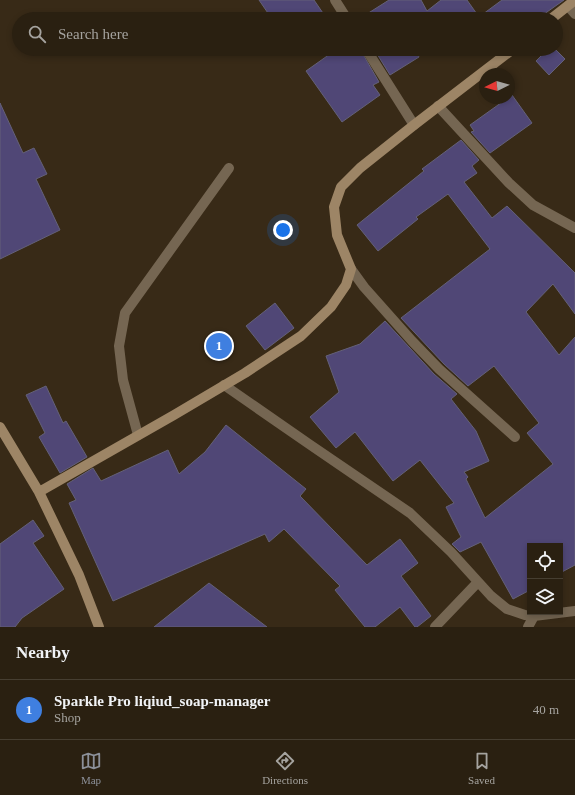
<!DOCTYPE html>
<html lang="en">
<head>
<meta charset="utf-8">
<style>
	body { margin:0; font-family:"Times New Roman",serif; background:#32281a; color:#f1f3f6 }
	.controls { position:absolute; right:12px; bottom:12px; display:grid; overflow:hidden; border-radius:0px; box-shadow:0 2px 6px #0003 }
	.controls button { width:36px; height:36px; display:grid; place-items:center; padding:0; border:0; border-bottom:1px solid #463e31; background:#2a2011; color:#f1f3f6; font:20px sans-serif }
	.compass { position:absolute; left:479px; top:68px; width:36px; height:36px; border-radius:50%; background:#2a2011; box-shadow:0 2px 6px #0003; rotate:265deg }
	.you { position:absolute; left:283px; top:230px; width:14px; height:14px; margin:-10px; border:3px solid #fff; border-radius:50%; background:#1a73e8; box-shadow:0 0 0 6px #1a73e833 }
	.badge { display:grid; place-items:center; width:26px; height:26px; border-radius:50%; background:#8c9099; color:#fff; font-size:13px; font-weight:700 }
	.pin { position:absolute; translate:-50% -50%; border:2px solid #fff; box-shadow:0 1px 4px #0006 }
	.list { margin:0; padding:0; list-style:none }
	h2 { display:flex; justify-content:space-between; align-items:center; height:52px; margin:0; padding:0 16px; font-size:17px }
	h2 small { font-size:13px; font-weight:400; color:#a5a39f }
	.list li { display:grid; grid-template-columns:26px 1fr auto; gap:12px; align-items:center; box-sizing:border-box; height:60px; padding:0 16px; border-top:1px solid #463e31 }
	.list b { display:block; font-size:15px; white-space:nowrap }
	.list p { margin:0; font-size:13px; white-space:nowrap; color:#a5a39f }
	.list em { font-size:13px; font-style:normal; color:#a5a39f }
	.icon { flex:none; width:22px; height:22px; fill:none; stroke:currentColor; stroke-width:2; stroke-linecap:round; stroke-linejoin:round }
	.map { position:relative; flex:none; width:575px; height:627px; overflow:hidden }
	.search { position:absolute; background:#2a2011; box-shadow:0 2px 6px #0003; left:12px; right:12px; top:12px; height:44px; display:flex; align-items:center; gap:10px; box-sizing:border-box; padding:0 14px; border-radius:22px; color:#a5a39f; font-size:15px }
	.sheet { height:112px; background:#2a2011 }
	nav { display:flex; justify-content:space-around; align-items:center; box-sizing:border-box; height:56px; border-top:1px solid #463e31; background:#2a2011; font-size:11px; color:#a5a39f }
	nav a { display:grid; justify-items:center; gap:2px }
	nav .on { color:#8c9099 }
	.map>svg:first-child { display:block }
	.building { fill:#504776; stroke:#646178 }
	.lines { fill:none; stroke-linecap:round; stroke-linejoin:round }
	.lane { stroke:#756652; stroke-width:10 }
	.street { stroke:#756652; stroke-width:10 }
	.secondary { stroke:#9d8566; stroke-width:10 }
</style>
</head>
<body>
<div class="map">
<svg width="575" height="627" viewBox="0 0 575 627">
	<rect width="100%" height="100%" fill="#382a17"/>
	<path class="building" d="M 259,0 L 314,0 L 327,19 L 272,19 Z
		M 389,0 L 421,0 L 427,11 L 441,0 L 467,0 L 479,17 L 502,0 L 564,0 L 537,19 L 359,19 Z
		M 337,49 L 360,49 L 379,82 L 373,85 L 380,95 L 342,122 L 306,71 Z
		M 374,49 L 415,49 L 419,57 L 390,75 Z
		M 548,49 L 555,49 L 565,59 L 549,75 L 536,61 Z
		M 512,95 L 532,123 L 490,153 L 471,132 L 474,131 L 470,125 Z
		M 0,103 L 23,153 L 34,148 L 47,174 L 36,179 L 60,230 L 0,259 Z
		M 461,140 L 479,160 L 472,166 L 477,173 L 464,182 L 492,218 L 507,206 L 575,273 L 575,314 L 553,284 L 526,312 L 559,355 L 575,337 L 575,565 L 560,573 L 560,546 L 530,546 L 530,590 L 513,599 L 481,542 L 460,552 L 452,544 L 461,537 L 446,507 L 454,503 L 420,460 L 393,481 L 355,432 L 336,448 L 310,417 L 339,392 L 326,356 L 360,344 L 385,321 L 434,374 L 457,394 L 451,399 L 476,431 L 489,461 L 464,472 L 468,477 L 466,479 L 485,518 L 553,464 L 527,433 L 539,423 L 494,366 L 468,386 L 444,364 L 401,318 L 490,249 L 448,194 L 416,217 L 418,219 L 378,251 L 357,225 L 424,171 L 422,169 Z
		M 275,303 L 294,328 L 265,350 L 246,326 Z
		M 46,386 L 63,423 L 66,421 L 87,457 L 60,473 L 39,437 L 45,433 L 26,395 Z
		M 226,425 L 306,489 L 300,496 L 367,565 L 400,539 L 418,563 L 401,576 L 431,616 L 417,627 L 415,627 L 400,607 L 375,627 L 365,627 L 335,590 L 340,586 L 284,529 L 269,542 L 265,534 L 113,601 L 69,503 L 76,500 L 67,484 L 93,468 L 101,481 L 168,450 L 179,474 L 205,452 Z
		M 33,520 L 44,536 L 33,543 L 64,589 L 22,618 L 15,627 L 0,627 L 0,544 Z
		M 209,583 L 267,627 L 154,627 Z"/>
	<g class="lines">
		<path class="lane" d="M 138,435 L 123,380 L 119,346 L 125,313 L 229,168"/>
		<path class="street" d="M 335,0 L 347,19
			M 568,6 L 575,14
			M 366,49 L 414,125
			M 438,106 L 509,183 L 533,205 L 575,228
			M 351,269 L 364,287 L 412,341 L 439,369 L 515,437
			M 224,385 L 309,444 L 410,513 L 451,552 L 491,596 L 507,609 L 525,615 L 534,616 L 575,611
			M 435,627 L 478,582
			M 528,627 L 534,616"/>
		<path class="secondary" d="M 551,19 L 575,0
			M 0,427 L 39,492 L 79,575 L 99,627
			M 39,492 L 174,415 L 245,373 L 301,336 L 331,307 L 346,285 L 351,269 L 337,235 L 334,207 L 341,187 L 360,168 L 414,125 L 513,49"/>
	</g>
</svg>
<div class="controls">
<button><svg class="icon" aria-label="locate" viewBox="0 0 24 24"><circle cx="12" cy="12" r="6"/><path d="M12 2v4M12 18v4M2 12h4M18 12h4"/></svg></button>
<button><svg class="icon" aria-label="layers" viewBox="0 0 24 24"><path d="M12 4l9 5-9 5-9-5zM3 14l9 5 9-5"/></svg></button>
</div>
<svg class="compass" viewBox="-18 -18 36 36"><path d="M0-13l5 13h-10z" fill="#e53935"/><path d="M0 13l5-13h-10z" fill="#a5a39f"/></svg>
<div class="you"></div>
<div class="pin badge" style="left:219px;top:346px;background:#3f7fe0">1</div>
<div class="search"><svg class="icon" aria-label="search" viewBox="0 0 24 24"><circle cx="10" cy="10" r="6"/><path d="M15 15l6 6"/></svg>Search here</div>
</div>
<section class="sheet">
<h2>Nearby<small></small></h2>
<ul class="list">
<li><span class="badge" style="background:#3f7fe0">1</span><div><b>Sparkle Pro liqiud_soap-manager</b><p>Shop</p></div><em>40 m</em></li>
</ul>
</section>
<nav>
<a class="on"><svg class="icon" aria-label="map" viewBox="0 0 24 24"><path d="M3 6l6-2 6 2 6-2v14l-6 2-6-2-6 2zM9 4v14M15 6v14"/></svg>Map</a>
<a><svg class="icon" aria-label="directions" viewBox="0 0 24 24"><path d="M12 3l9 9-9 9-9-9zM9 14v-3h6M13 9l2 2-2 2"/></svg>Directions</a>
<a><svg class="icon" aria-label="saved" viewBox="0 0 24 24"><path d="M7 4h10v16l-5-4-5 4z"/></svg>Saved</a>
</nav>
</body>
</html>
